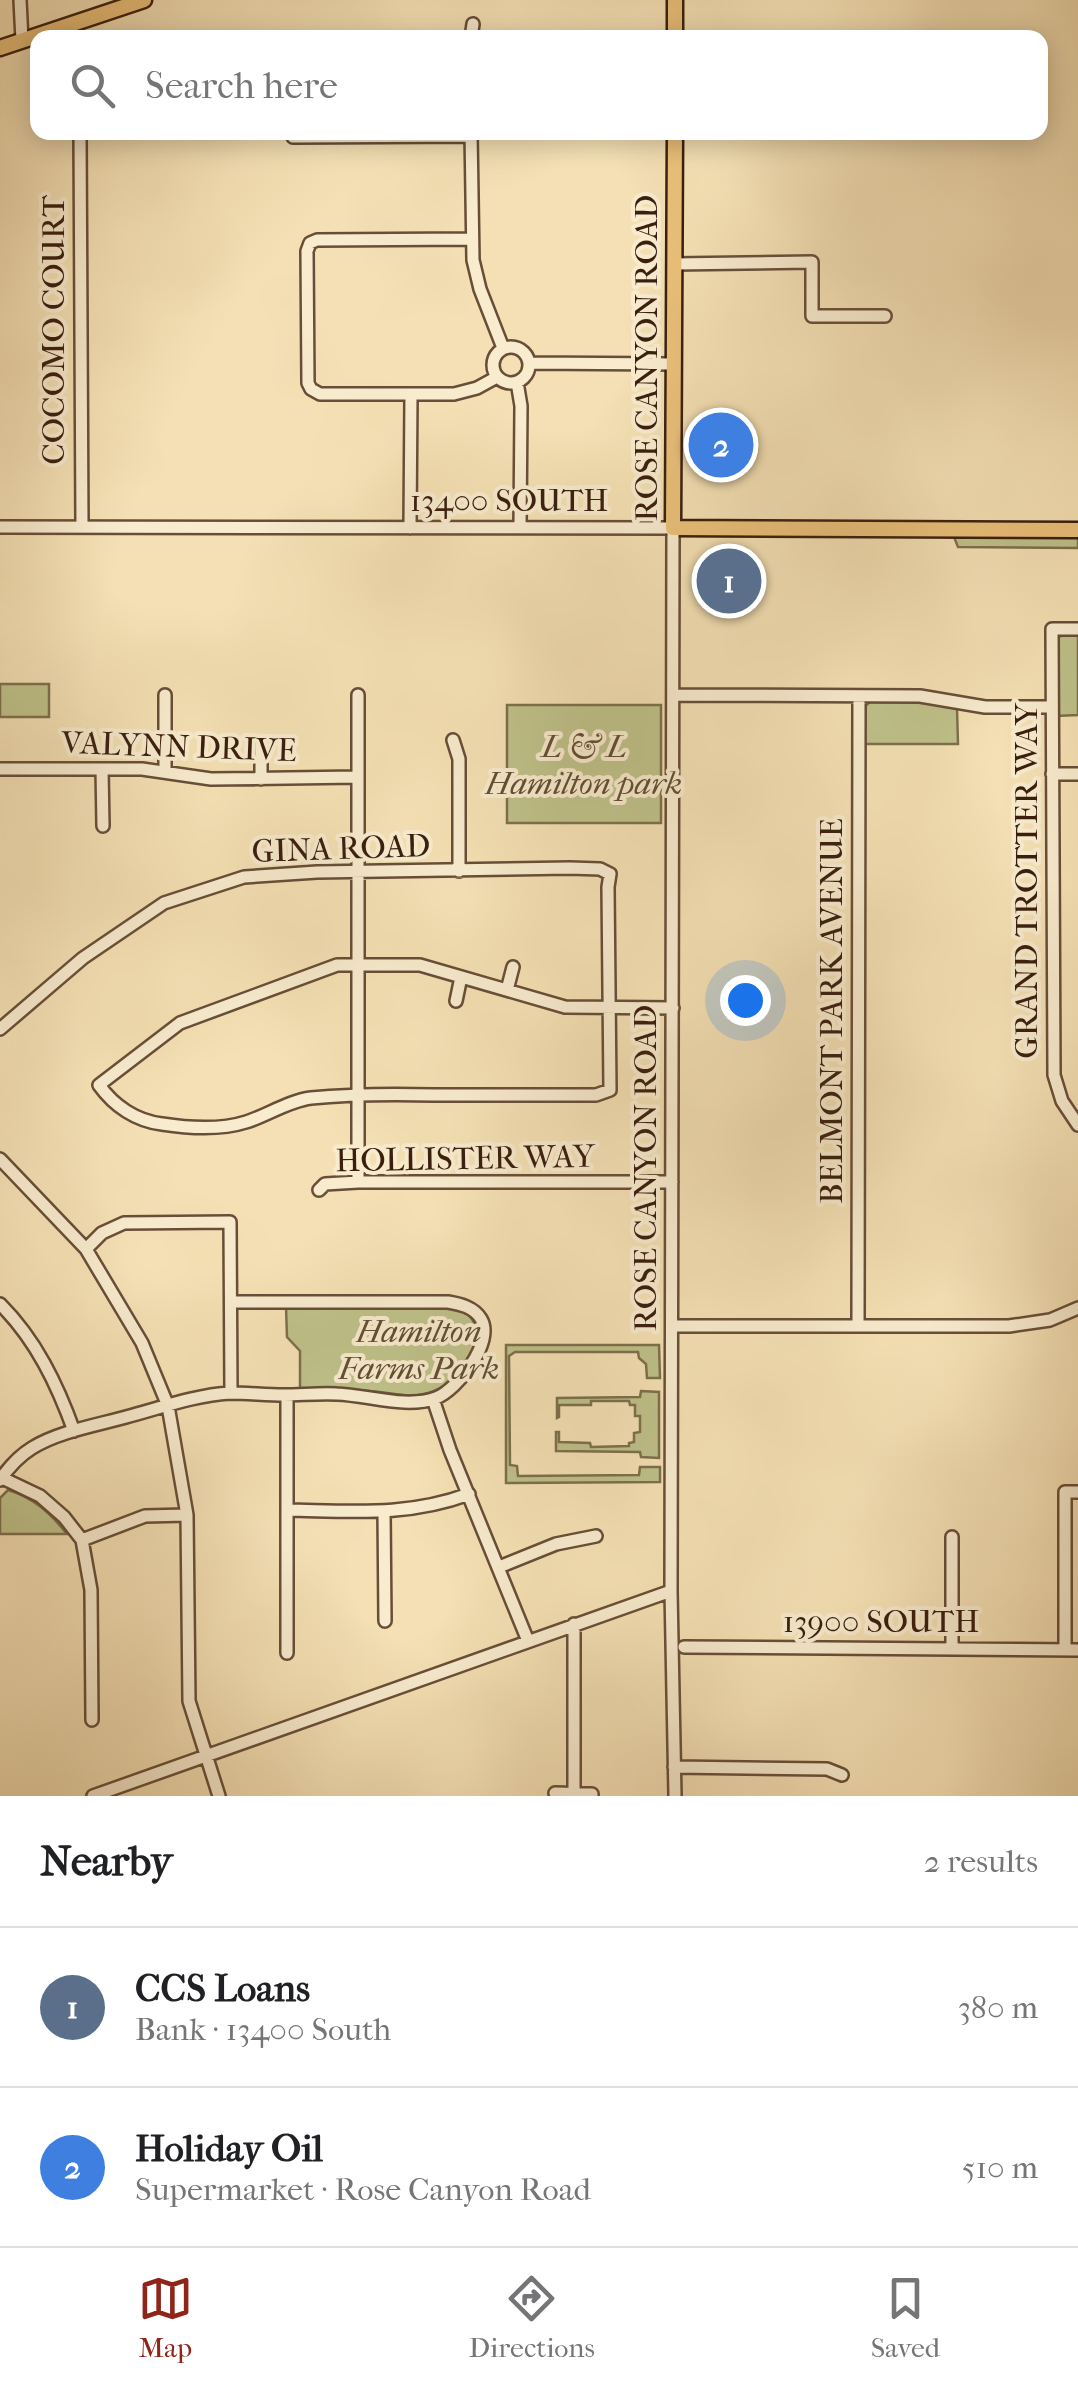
<!DOCTYPE html>
<html lang="en">
<head>
<meta charset="utf-8">
<style>
	body { margin:0; font-family:"IM FELL French Canon",serif; background:#f6f6f6; color:#202124 }
	.you { position:absolute; left:745px; top:1000px; width:35px; height:35px; margin:-25px; border:8px solid #fff; border-radius:50%; background:#1a73e8; box-shadow:0 0 0 15px #1a73e833 }
	.badge { display:grid; place-items:center; width:65px; height:65px; border-radius:50%; background:#8f2418; color:#fff; font-size:32px; font-weight:700 }
	.pin { position:absolute; translate:-50% -50%; border:5px solid #fff; box-shadow:0 2px 10px #0006 }
	.list { margin:0; padding:0; list-style:none }
	h2 { display:flex; justify-content:space-between; align-items:center; height:130px; margin:0; padding:0 40px; font-size:42px }
	h2 small { font-size:32px; font-weight:400; color:#757577 }
	.list li { display:grid; grid-template-columns:65px 1fr auto; gap:30px; align-items:center; box-sizing:border-box; height:160px; padding:0 40px; border-top:2px solid #e0e0e0 }
	.list b { display:block; font-size:38px; white-space:nowrap }
	.list p { margin:0; font-size:32px; white-space:nowrap; color:#757577 }
	.list em { font-size:32px; font-style:normal; color:#757577 }
	.icon { flex:none; width:55px; height:55px; fill:none; stroke:currentColor; stroke-width:2; stroke-linecap:round; stroke-linejoin:round }
	.map { position:relative; flex:none; width:1078px; height:1796px; overflow:hidden }
	.search { position:absolute; background:#fff; box-shadow:0 5px 25px #0003; left:30px; right:30px; top:30px; height:110px; display:flex; align-items:center; gap:25px; box-sizing:border-box; padding:0 35px; border-radius:20px; color:#757577; font-size:38px }
	.sheet { height:450px; background:#fff }
	nav { display:flex; justify-content:space-around; align-items:center; box-sizing:border-box; height:140px; border-top:2px solid #e0e0e0; background:#fff; font-size:28px; color:#757577 }
	nav a { display:grid; justify-items:center; gap:5px }
	nav .on { color:#8f2418 }
	.map>svg:first-child { display:block }
	.green { fill:#bfc18a; stroke:#7c704c; stroke-width:2.5 }
	.lines { fill:none; stroke-linecap:round; stroke-linejoin:round }
	.minor-casing { stroke:#684e38; stroke-width:16 }
	.major-casing { stroke:#3a1e0e; stroke-width:19 }
	.minor { stroke:#f8ebce; stroke-width:11 }
	.major { stroke:#eac07a; stroke-width:14 }
	.labels { text-anchor:middle; stroke-width:8; stroke-linejoin:round; paint-order:stroke }
	.street-label { font-size:32px; fill:#3a1e0e; stroke:#f8ebce }
	.park-label { font-size:32px; font-style:italic; fill:#624f33; stroke:#f8ebce }
</style>
</head>
<body>
<div class="map">
<svg width="1078" height="1796" viewBox="0 0 1078 1796">
	<rect width="100%" height="100%" fill="#f4e0b4"/>
	<filter id="stains"><feTurbulence type="fractalNoise" baseFrequency=".002" numOctaves="4"/><feColorMatrix values="0 0 0 0 .2 0 0 0 0 .09 0 0 0 0 .02 0 0 0 .5 -.17"/></filter>
	<radialGradient id="worn" r=".72"><stop offset=".6" stop-color="#630" stop-opacity="0"/><stop offset="1" stop-color="#630" stop-opacity=".3"/></radialGradient>
	<path class="green" d="M 954,537 L 1078,537 L 1078,548 L 958,547 Z
		M 1064,635 L 1078,635 L 1078,715 L 1056,716 L 1055,644 L 1058,637 Z
		M 0,684 L 49,684 L 49,717 L 0,717 Z
		M 870,702 L 925,702 L 957,708 L 958,744 L 863,744 L 864,707 Z
		M 507,705 L 661,705 L 661,823 L 507,823 Z
		M 286,1307 L 456,1307 C 504,1328 460,1388 424,1394 C 407,1398 387,1392 370,1391 C 347,1388 323,1389 300,1389 L 300,1351 L 287,1337 Z
		M 506,1345 L 659,1345 L 660,1378 L 647,1378 L 646,1364 L 639,1358 L 638,1352 L 515,1352 L 509,1356 L 510,1465 L 517,1466 L 518,1476 L 639,1475 L 640,1467 L 660,1467 L 660,1482 L 506,1483 Z
		M 641,1391 L 659,1392 L 659,1458 L 641,1457 L 640,1452 L 556,1451 L 556,1432 L 559,1432 L 559,1442 L 590,1443 L 591,1447 L 629,1446 L 629,1443 L 634,1442 L 634,1433 L 640,1432 L 640,1416 L 635,1416 L 635,1405 L 630,1405 L 629,1401 L 591,1401 L 591,1405 L 559,1405 L 559,1417 L 557,1418 L 557,1398 L 640,1397 Z
		M 8,1490 C 33,1497 51,1514 67,1534 L 0,1534 L 0,1498 Z"/>
	<g class="lines">
		<defs>
			<path id="minor" d="M 20,0 L 22,40
				M 471,38 L 473,24
				M 80,132 L 82,527
				M 471,132 L 473,260 L 480,289 L 503,348
				M 293,137 L 471,136
				M 471,239 L 317,240 L 310,243 L 307,251 L 308,383 L 311,389 L 320,394 L 454,394 L 477,388 L 497,377
				M 674,264 L 812,262 L 812,316 L 885,316
				M493 365a18 18 0 1 1 36 0a18 18 0 1 1-36 0Z
				M 529,363 L 673,364
				M 517,382 L 521,406 L 520,528
				M 0,527 L 673,528 L 671,1591 L 675,1796
				M 410,528 L 411,395
				M 1078,629 L 1052,629 L 1054,1075 L 1062,1101 L 1078,1125
				M 358,695 L 358,1182
				M 673,695 L 920,696 L 985,707 L 1052,707
				M 453,740 L 459,759 L 459,871
				M 261,745 L 261,779
				M 0,769 L 142,769 L 211,779 L 357,777
				M 102,769 L 103,826
				M 165,772 L 165,695
				M 1052,774 L 1078,774
				M 507,990 L 513,967
				M 456,1001 L 461,977
				M 0,1029 L 83,958 L 164,903 L 244,877 L 317,872 L 570,868 L 600,869 L 610,874 L 608,887 L 610,1090 L 596,1095 C 542,1095 488,1095 434,1095 C 393,1094 352,1094 311,1098 C 288,1101 268,1115 246,1122 C 221,1130 188,1128 162,1124 C 136,1121 114,1106 99,1085 L 180,1023 L 337,965 L 420,965 L 565,1007 L 673,1008
				M 0,1159 L 86,1249 L 142,1343 L 168,1406 L 187,1515 L 189,1701 L 219,1796
				M 319,1190 L 325,1184 L 358,1182 L 672,1182
				M 86,1249 L 102,1233 L 124,1223 L 230,1222 L 231,1393
				M 0,1304 C 36,1340 57,1384 74,1431
				M 673,1326 L 1009,1326 L 1050,1320 L 1078,1308
				M 858,1326 L 859,696
				M 287,1395 L 287,1653
				M 433,1399 L 450,1450 L 528,1641
				M 0,1477 L 40,1496 L 64,1517 L 82,1540 L 91,1590 L 92,1720
				M 0,1480 C 9,1467 19,1456 32,1448 C 57,1432 97,1425 126,1417 C 160,1408 195,1395 230,1393 C 248,1393 266,1395 284,1395 C 301,1395 319,1393 337,1394 C 368,1395 406,1409 436,1398 C 457,1390 495,1342 481,1319 C 474,1307 460,1304 448,1302 L 231,1302
				M 287,1510 C 351,1511 407,1517 469,1494
				M 384,1511 L 385,1621
				M 952,1537 L 952,1649
				M 82,1540 L 145,1516 L 187,1515
				M 499,1567 L 556,1544 L 596,1536
				M 684,1647 L 1078,1650
				M 1065,1650 L 1065,1492 L 1078,1492
				M 674,1767 L 827,1769 L 842,1775
				M 574,1792 L 574,1624
				M 555,1793 L 592,1794
				M 93,1796 L 671,1591"/>
			<path id="major" d="M 675,0 L 675,38
				M 0,48 L 144,0
				M 675,132 L 673,528 L 1078,530"/>
		</defs>
		<use href="#minor" class="minor-casing"/>
		<use href="#major" class="major-casing"/>
		<use href="#minor" class="minor"/>
		<use href="#major" class="major"/>
	</g>
	<g class="labels">
		<g class="street-label">
			<text transform="translate(53 330) rotate(-90)" y="11">COCOMO COURT</text>
			<text transform="translate(646 358) rotate(-90)" y="11">ROSE CANYON ROAD</text>
			<text x="509" y="511">13400 SOUTH</text>
			<text transform="translate(179 746) rotate(2)" y="11">VALYNN DRIVE</text>
			<text transform="translate(341 848) rotate(-2)" y="11">GINA ROAD</text>
			<text transform="translate(1026 881) rotate(-90)" y="11">GRAND TROTTER WAY</text>
			<text transform="translate(831 1011) rotate(-90)" y="11">BELMONT PARK AVENUE</text>
			<text transform="translate(465 1158) rotate(-1)" y="11">HOLLISTER WAY</text>
			<text transform="translate(645 1168) rotate(-90)" y="11">ROSE CANYON ROAD</text>
			<text x="881" y="1632">13900 SOUTH</text>
		</g>
		<g class="park-label">
			<text x="584" y="757">L &amp; L<tspan x="584" dy="37">Hamilton park</tspan></text>
			<text x="419" y="1342">Hamilton<tspan x="419" dy="37">Farms Park</tspan></text>
		</g>
	</g>
	<rect width="100%" height="100%" filter="url(#stains)"/>
	<rect width="100%" height="100%" fill="url(#worn)"/>
</svg>
<div class="you"></div>
<div class="pin badge" style="left:729px;top:581px;background:#5c6f8a">1</div>
<div class="pin badge" style="left:721px;top:445px;background:#3f7fe0">2</div>
<div class="search"><svg class="icon" aria-label="search" viewBox="0 0 24 24"><circle cx="10" cy="10" r="6"/><path d="M15 15l6 6"/></svg>Search here</div>
</div>
<section class="sheet">
<h2>Nearby<small>2 results</small></h2>
<ul class="list">
<li><span class="badge" style="background:#5c6f8a">1</span><div><b>CCS Loans</b><p>Bank · 13400 South</p></div><em>380 m</em></li>
<li><span class="badge" style="background:#3f7fe0">2</span><div><b>Holiday Oil</b><p>Supermarket · Rose Canyon Road</p></div><em>510 m</em></li>
</ul>
</section>
<nav>
<a class="on"><svg class="icon" aria-label="map" viewBox="0 0 24 24"><path d="M3 6l6-2 6 2 6-2v14l-6 2-6-2-6 2zM9 4v14M15 6v14"/></svg>Map</a>
<a><svg class="icon" aria-label="directions" viewBox="0 0 24 24"><path d="M12 3l9 9-9 9-9-9zM9 14v-3h6M13 9l2 2-2 2"/></svg>Directions</a>
<a><svg class="icon" aria-label="saved" viewBox="0 0 24 24"><path d="M7 4h10v16l-5-4-5 4z"/></svg>Saved</a>
</nav>
</body>
</html>
